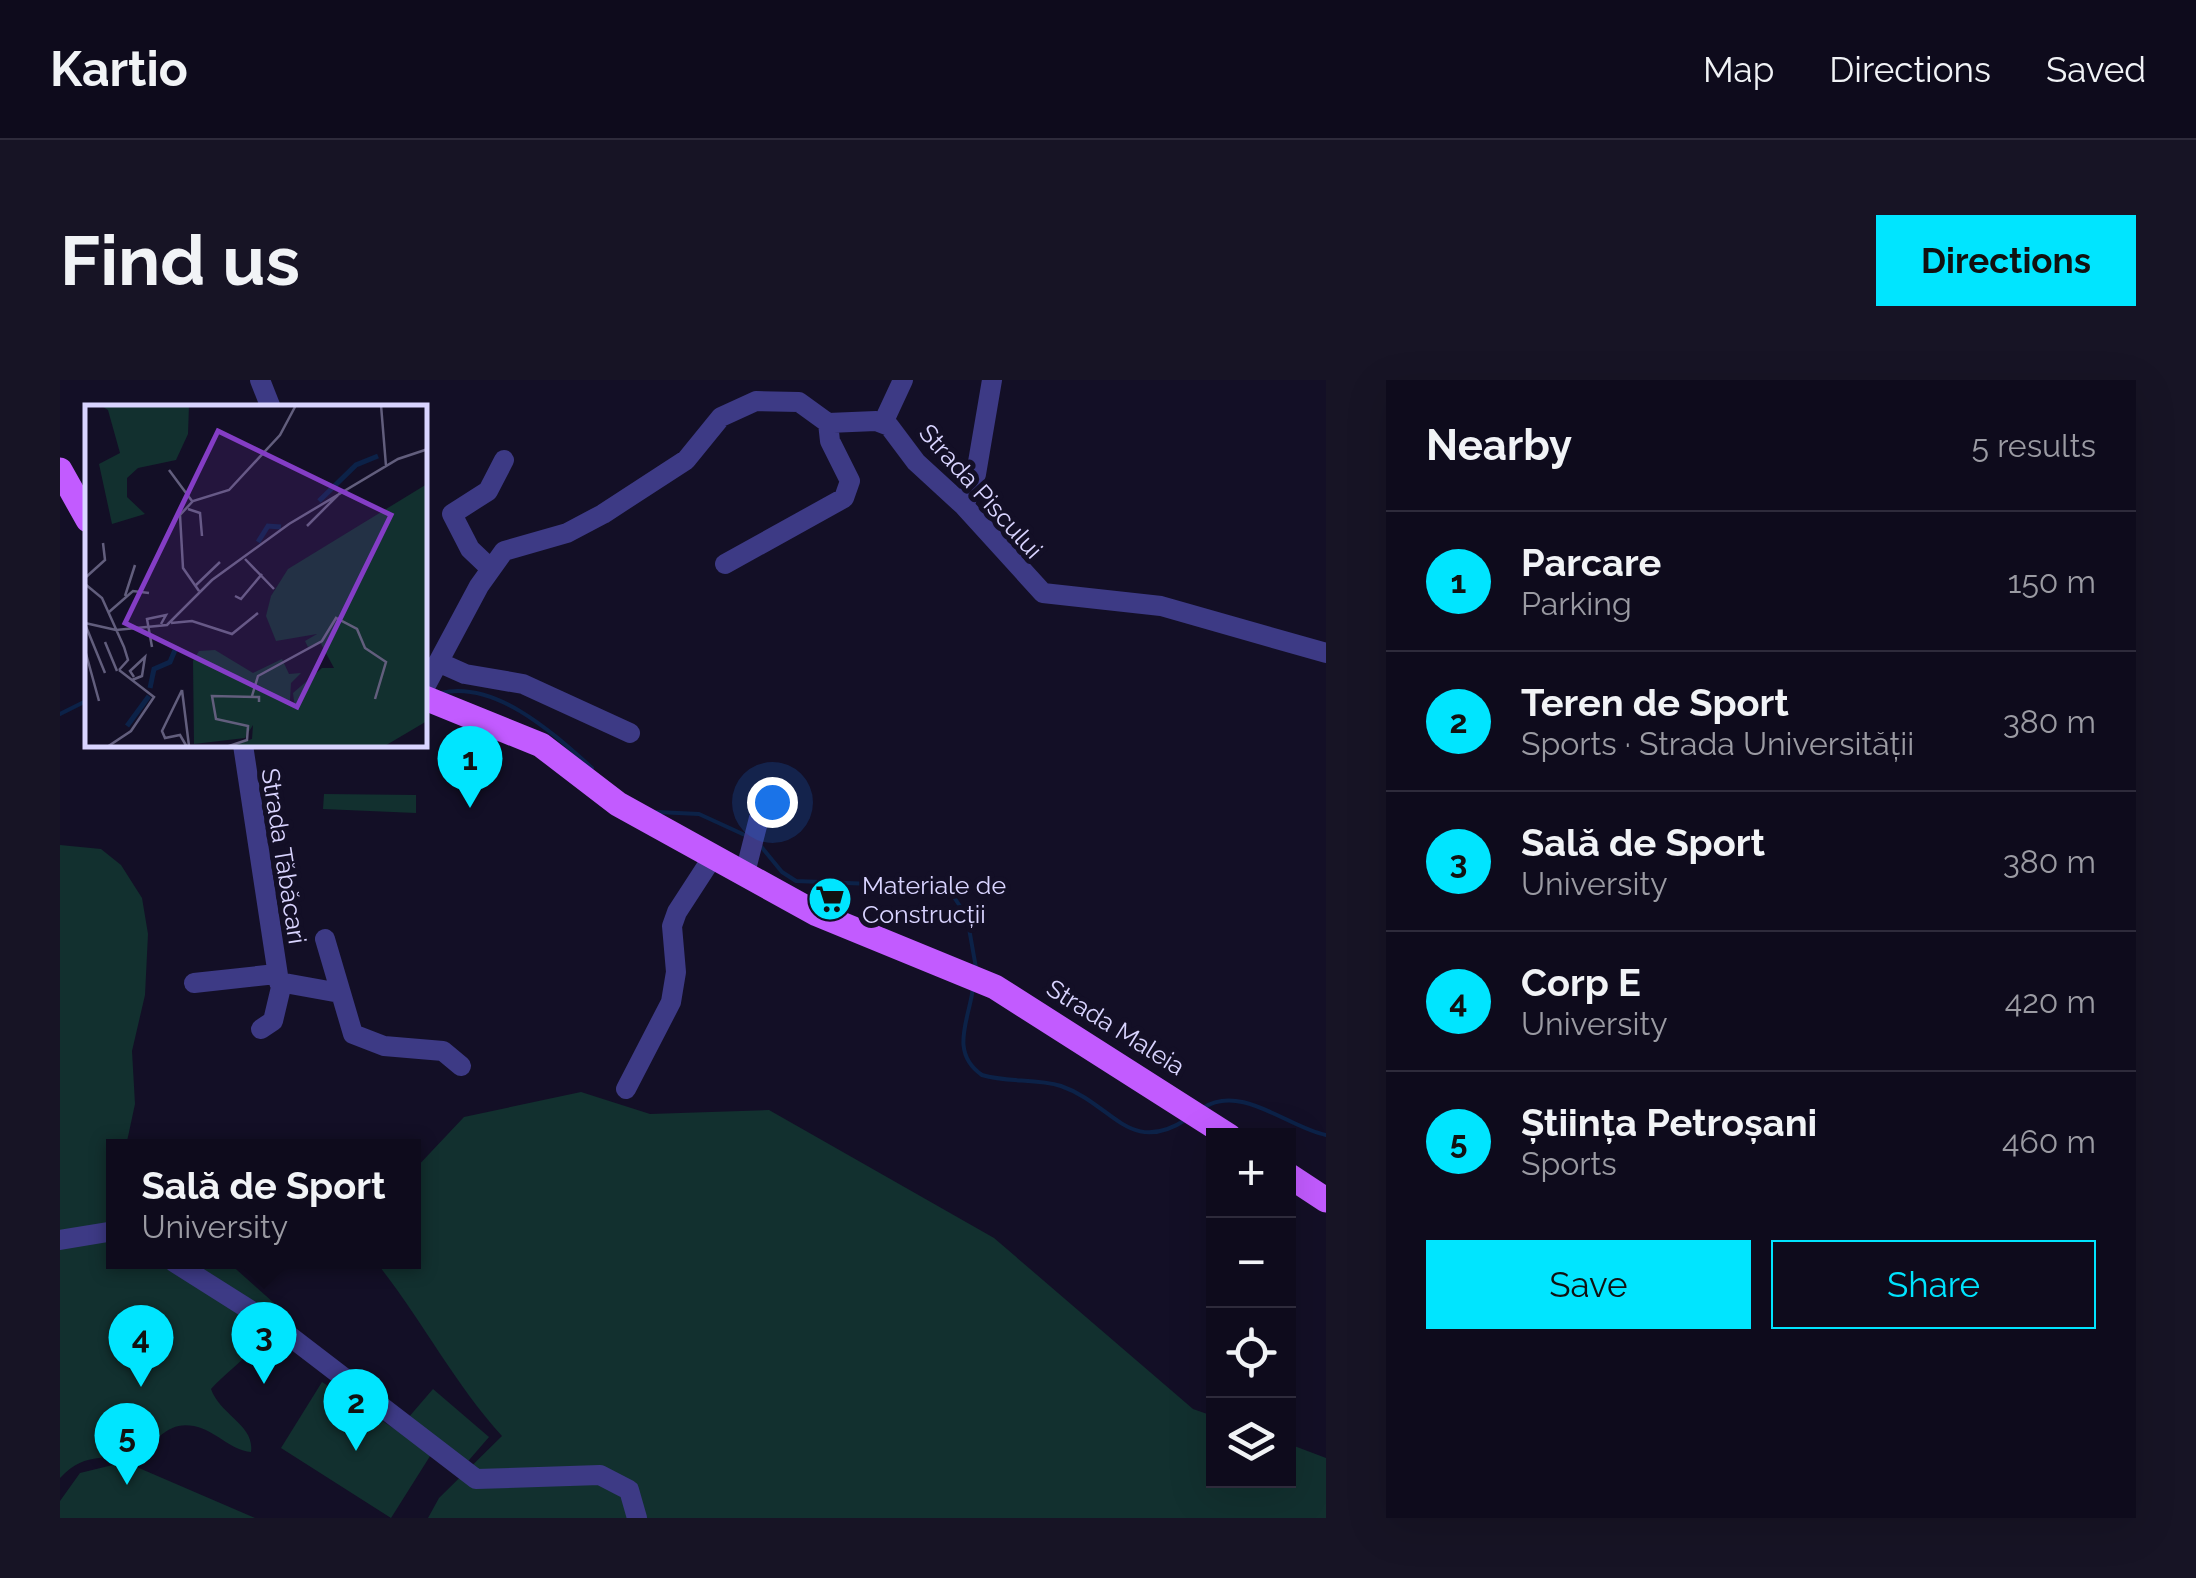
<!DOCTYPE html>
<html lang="en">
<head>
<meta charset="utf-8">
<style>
	body { margin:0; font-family:Raleway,sans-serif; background:#171425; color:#f1f3f6 }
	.controls { position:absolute; right:30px; bottom:30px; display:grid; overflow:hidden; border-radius:0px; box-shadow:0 10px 40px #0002 }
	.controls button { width:90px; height:90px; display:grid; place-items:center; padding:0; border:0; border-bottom:2px solid #2e2b3b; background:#0e0b1c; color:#f1f3f6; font:50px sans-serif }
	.you { position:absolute; left:712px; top:422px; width:35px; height:35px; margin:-25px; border:8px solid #fff; border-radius:50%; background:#1a73e8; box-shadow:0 0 0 15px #1a73e833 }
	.badge { display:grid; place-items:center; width:65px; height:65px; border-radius:50%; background:#00e5ff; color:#111; font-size:32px; font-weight:700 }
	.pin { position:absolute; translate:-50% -82px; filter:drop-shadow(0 2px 5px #0008) }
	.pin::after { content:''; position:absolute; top:52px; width:35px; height:30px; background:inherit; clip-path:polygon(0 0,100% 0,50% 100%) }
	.popup { position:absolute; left:46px; top:759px; width:315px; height:130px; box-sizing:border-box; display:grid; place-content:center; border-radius:0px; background:#0e0b1c; filter:drop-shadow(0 2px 8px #0005); font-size:32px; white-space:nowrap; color:#9b9ba3 }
	.popup b { font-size:38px; color:#f1f3f6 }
	.popup::after { content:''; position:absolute; left:50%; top:100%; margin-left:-20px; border:20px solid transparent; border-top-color:#0e0b1c }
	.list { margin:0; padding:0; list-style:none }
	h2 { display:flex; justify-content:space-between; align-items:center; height:130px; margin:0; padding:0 40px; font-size:42px }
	h2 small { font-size:32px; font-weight:400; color:#9b9ba3 }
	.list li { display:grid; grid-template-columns:65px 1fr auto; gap:30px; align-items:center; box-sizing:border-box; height:140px; padding:0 40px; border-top:2px solid #2e2b3b }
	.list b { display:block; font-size:38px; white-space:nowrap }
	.list p { margin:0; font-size:32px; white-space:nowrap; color:#9b9ba3 }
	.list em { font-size:32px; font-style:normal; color:#9b9ba3 }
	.actions { display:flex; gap:20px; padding:30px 40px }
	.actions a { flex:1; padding:22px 0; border:2px solid #00e5ff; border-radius:0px; text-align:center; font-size:35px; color:#00e5ff }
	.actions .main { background:#00e5ff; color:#111 }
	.icon { flex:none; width:55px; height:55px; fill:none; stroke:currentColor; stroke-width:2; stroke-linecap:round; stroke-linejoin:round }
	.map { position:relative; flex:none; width:1266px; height:1138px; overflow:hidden; border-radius:0px }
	header { display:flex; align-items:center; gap:60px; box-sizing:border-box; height:140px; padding:0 50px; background:#0e0b1c; border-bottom:2px solid #2e2b3b }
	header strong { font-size:48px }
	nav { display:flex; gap:55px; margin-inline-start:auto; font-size:35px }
	.intro { display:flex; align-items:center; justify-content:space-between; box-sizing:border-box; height:240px; padding:0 60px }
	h1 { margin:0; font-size:70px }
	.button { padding:25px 45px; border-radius:0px; background:#00e5ff; color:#111; font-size:35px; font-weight:700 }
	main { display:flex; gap:60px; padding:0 60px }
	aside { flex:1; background:#0e0b1c; border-radius:0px; box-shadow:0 10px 40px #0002 }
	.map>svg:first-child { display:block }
	.green { fill:#12302f }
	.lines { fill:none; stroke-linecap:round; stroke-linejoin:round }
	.stream { stroke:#0c2248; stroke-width:4 }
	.minor { stroke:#3d3a85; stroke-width:20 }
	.major { stroke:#c25bff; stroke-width:25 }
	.labels { text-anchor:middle; stroke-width:10; stroke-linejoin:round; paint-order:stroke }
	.street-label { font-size:25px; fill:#d9d4ff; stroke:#130f26 }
	.poi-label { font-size:25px; fill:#d9d4ff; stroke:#130f26; text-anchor:start }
	.inset-river { fill:none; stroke:#0c2248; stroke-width:5 }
	.inset-road { fill:none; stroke:#625e7d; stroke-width:2.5 }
	.view { fill:#843dc5; fill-opacity:0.15; stroke:#843dc5; stroke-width:5 }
	.inset-edge { fill:none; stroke:#d9d4ff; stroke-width:5 }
</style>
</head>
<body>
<header>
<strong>Kartio</strong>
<nav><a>Map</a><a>Directions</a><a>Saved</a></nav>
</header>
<div class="intro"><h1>Find us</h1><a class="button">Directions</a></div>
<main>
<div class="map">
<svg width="1266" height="1138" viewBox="0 0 1266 1138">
	<rect width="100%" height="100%" fill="#130f26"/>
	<path class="green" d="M 264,414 L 356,415 L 356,433 L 263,429 Z
		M 0,465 L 41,469 L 61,485 L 82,518 L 88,554 L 85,615 L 72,671 L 75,724 L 66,766 L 54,766 L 54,882 L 168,882 L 214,923 C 218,957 172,986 151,1009 C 160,1035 195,1045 191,1072 C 170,1070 155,1050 134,1046 C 107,1041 101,1060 79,1070 C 48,1084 28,1068 0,1098 Z
		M 521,712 L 590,734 L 709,730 L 934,858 L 1133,1029 L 1153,1036 L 1154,1100 L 1228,1100 L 1229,1064 L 1266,1078 L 1266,1138 L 368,1138 L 379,1118 L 442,1056 C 393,1002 361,938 316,882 L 354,882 L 354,790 L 404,737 Z
		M 262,1002 L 372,1073 L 331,1138 L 221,1068 Z
		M 373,1009 L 429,1057 L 403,1087 L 348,1038 Z
		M 65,1082 L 195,1138 L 0,1138 L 0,1121 L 20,1093 Z"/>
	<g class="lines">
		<path class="stream" d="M 381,313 C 436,300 494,354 532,388
			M 0,334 L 28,320
			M 597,432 L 639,434 L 687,456
			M 699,464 L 722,492 L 736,501 L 863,506 L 892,514 L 907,537 L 916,588
			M 913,608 C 909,640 889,672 922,695 C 948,703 976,698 1001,706 C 1053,724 1069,777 1127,739
			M 1143,728 C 1181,703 1229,748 1266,755"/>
		<path class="minor" d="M 200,0 L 211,28
			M 823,43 L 843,0
			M 904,126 L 916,94 L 932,0
			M 665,184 L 784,118 L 790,101 L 770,61 L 768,43
			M 430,188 L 410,169 L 392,134 L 428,111 L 444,80
			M 378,282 L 405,294 L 463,304 L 570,353
			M 365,307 L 419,206 L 444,171 L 507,153 L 543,134 L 626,80 L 661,37 L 696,21 L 739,22 L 768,43 L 816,41 L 829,46 L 856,82 L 904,126 L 983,213 L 1101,226 L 1266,273
			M 183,365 L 219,602 L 280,613
			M 685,493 L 699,438
			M 265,559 L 293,654 L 324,666 L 383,671 L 401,686
			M 134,603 L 216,594
			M 201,649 L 213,641 L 222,603
			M 566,709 L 611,622 L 616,592 L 612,546 L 617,532 L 654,475
			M 0,860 L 54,851
			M 114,882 L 223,951 L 416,1099 L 540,1095 L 569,1110 L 577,1138"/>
		<path class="major" d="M 0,90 L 28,140
			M 365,318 L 481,365 L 558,424 L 757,534 L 935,607 L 1169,756
			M 1228,795 L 1266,820"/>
	</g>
	<defs>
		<symbol id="supermarket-disc" viewBox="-11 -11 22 22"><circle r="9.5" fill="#00e5ff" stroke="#130f26"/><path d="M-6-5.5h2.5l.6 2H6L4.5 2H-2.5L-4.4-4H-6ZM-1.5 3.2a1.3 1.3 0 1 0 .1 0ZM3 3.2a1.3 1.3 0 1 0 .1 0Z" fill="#111"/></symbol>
	</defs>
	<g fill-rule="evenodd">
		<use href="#supermarket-disc" x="745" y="494" width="50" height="50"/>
	</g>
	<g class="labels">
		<g class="street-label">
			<text transform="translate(921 111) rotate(48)" y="9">Strada Piscului</text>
			<text transform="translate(224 476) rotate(81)" y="9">Strada Tăbăcari</text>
			<text transform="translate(1056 647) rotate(32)" y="9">Strada Maleia</text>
		</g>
		<g class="poi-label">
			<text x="802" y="514">Materiale de<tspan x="802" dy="29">Construcții</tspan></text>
		</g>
	</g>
	<g transform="translate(25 25)">
		<rect width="342" height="342" fill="#130f26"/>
		<path d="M 15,0 L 104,0 L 103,29 L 91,55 L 53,63 L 42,73 L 42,92 L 60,109 L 27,119 L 14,59 L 35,48 L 23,5 ZM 342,79 L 342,316 L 298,342 L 142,342 L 167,334 L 168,320 L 160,333 L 109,339 L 108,256 L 114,246 L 130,245 L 168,268 L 197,254 L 204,269 L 216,268 L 206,278 L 205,295 L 210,304 L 208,288 L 237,263 L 249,263 L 235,237 L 223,242 L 220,236 L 232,229 L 191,236 L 181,211 L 186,191 L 203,164 Z" fill="#12302f"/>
		<path class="inset-river" d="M 234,96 L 271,60 L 293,51M 173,137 L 183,121 L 196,122M 65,283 L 69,264 L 85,257 L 90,245M 42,321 L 64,291"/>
		<path class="inset-road" d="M 296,0 L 301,61M 84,65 L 107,96M 103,104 L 115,108 L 117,131M 222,121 L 255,88M 160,154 L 189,184M 0,173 L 20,155 L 18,138M 0,179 L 17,193 L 39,242 L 43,255 L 34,265M 110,181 L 135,157M 114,186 L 98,163 L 95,110 L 108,96 L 144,85 L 195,30 L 211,0M 40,191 L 50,160M 150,191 L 156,194 L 177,169M 24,207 L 48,186 L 64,188M 0,218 L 31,225 L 82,220 L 127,175 L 204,119 L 313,54 L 343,44M 86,218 L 107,216 L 147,229 L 173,208M 0,219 L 20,268M 20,237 L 32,266M 67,242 L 62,214 L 81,210 L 76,219M 0,245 L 14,296M 47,275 L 57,271 L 60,252 L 45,266 L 49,272M 97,285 L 77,326 L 80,333 L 95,330 L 102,342M 97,285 L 104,341M 167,291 L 173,271 L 237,236 L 251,213 L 272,224 L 280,243 L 301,257 L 290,294M 22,342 L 46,326 L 69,292 L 34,265M 141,342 L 162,335 L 163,321 L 131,314 L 127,291 L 174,292 L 174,297"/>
		<path class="view" d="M 133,26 L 306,110 L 212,302 L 40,218 Z"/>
		<rect width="342" height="342" class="inset-edge"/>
	</g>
</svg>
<div class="controls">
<button>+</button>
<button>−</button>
<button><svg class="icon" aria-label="locate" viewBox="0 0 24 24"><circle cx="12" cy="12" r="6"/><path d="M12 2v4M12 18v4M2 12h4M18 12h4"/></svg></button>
<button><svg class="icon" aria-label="layers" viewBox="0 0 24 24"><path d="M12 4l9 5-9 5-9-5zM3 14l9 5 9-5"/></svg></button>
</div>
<div class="you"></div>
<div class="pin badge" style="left:410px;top:428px">1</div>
<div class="pin badge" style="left:296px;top:1071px">2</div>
<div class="pin badge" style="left:204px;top:1004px">3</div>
<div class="popup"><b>Sală de Sport</b>University</div>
<div class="pin badge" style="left:81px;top:1007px">4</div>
<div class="pin badge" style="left:67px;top:1105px">5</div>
</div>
<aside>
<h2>Nearby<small>5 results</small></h2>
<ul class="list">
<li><span class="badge">1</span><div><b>Parcare</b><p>Parking</p></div><em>150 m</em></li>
<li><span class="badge">2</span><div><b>Teren de Sport</b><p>Sports · Strada Universității</p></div><em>380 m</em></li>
<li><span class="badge">3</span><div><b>Sală de Sport</b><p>University</p></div><em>380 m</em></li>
<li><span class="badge">4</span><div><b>Corp E</b><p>University</p></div><em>420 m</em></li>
<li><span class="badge">5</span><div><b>Știința Petroșani</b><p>Sports</p></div><em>460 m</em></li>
</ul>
<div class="actions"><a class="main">Save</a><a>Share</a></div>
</aside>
</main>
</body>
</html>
